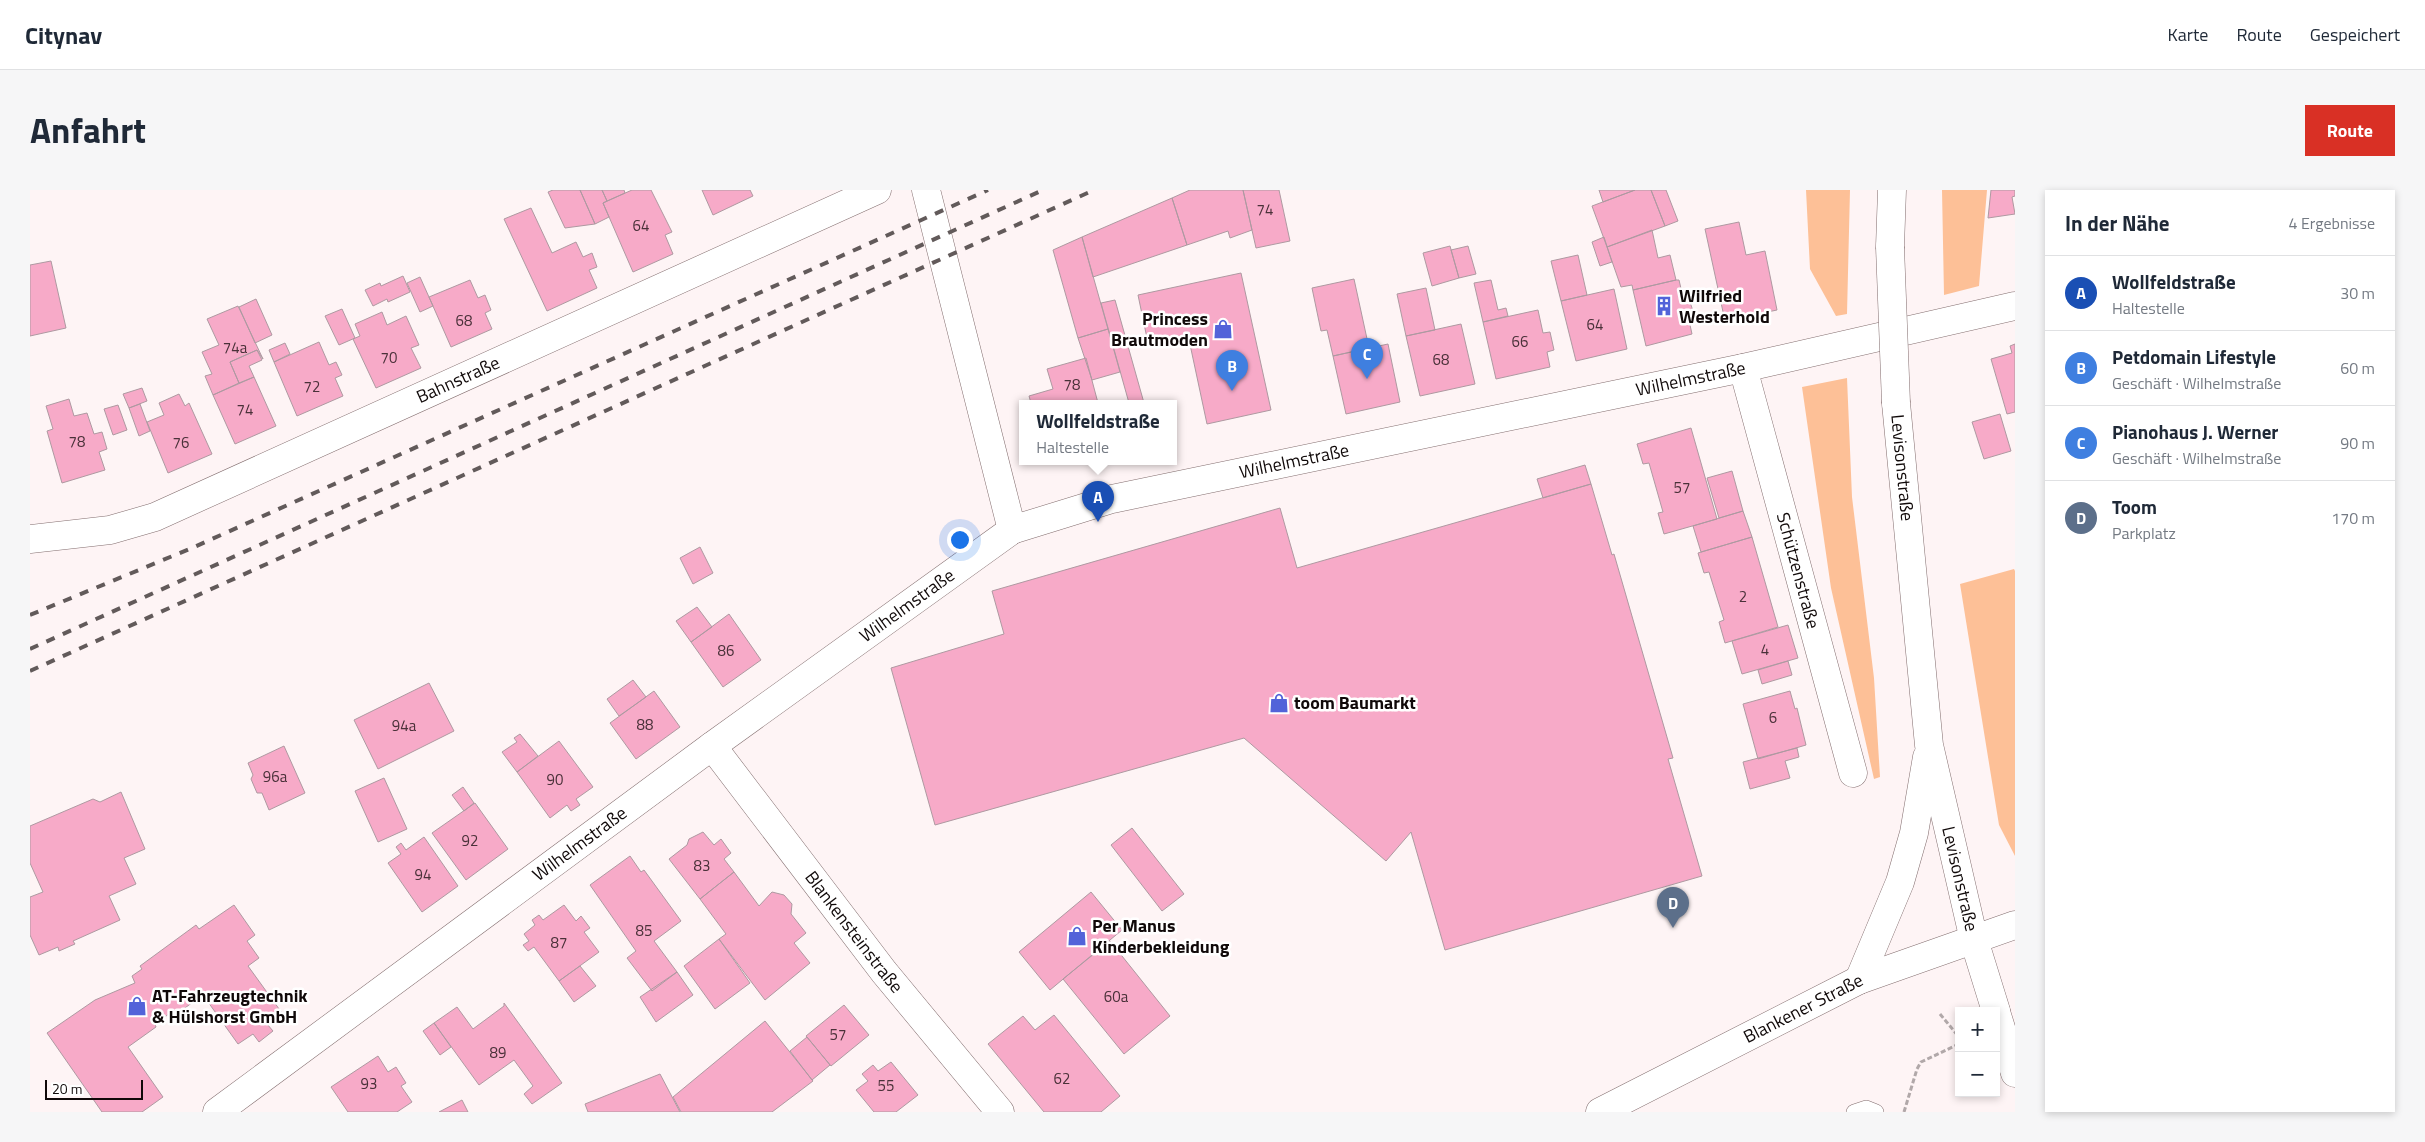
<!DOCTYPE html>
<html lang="de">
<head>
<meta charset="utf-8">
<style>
	body { margin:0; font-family:"Titillium Web",sans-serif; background:#f6f6f7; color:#1f2937 }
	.controls { position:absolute; right:15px; bottom:15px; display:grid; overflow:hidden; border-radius:0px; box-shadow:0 2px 8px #0003 }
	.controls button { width:45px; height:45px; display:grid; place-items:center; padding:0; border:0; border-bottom:1px solid #e0e1e3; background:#fff; color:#1f2937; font:25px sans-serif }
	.scale { position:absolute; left:15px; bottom:12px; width:98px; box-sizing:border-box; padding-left:5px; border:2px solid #100909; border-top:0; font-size:14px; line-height:18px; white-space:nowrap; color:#100909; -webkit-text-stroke:4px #fff; paint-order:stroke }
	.you { position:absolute; left:929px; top:349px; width:18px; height:18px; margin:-12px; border:4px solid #fff; border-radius:50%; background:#1a73e8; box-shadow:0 0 0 8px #1a73e833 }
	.badge { display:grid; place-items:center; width:32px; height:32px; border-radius:50%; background:#d93025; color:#fff; font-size:16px; font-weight:700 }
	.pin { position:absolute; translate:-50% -41px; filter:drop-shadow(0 1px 2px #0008) }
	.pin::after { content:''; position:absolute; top:26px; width:18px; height:15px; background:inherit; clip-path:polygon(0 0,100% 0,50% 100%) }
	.popup { position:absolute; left:989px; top:210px; width:158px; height:65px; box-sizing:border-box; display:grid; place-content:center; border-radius:0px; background:#fff; filter:drop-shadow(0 1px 4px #0005); font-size:16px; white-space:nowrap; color:#747a83 }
	.popup b { font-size:19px; color:#1f2937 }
	.popup::after { content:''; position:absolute; left:50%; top:100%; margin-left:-10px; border:10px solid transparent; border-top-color:#fff }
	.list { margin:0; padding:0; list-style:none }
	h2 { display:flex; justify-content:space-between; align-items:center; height:65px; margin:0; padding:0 20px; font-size:21px }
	h2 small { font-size:16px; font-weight:400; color:#747a83 }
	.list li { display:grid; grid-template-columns:32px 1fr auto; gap:15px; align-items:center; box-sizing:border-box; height:75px; padding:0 20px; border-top:1px solid #e0e1e3 }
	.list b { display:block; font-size:19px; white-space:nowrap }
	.list p { margin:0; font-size:16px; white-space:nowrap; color:#747a83 }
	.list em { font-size:16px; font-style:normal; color:#747a83 }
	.map { position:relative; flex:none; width:1985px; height:922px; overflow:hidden; border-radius:0px }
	header { display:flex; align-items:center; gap:30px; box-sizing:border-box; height:70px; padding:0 25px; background:#fff; border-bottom:1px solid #e0e1e3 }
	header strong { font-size:24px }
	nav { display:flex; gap:28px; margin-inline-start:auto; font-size:18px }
	.intro { display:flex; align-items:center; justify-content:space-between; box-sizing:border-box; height:120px; padding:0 30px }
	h1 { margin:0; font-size:35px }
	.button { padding:12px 22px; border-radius:0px; background:#d93025; color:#fff; font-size:18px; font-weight:700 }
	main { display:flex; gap:30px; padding:0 30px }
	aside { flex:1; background:#fff; border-radius:0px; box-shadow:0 2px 8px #0003 }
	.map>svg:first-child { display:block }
	.green { fill:#fdc097 }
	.building { fill:#f7aac8; stroke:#ae99a1 }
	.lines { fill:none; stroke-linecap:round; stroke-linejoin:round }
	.lane-casing { stroke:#836e6f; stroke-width:16 }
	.street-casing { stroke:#836e6f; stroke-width:29 }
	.secondary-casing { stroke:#836e6f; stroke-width:29 }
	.path { stroke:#b1a8a9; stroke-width:3; stroke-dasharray:5 2.5; stroke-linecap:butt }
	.lane { stroke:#fff; stroke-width:15 }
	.street { stroke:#fff; stroke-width:28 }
	.secondary { stroke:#fff; stroke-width:28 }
	.rail { stroke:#625a5a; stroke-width:4; stroke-dasharray:9 9; stroke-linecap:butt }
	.secondary-bridge-casing { stroke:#836e6f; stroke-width:29; stroke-linecap:butt }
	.secondary-bridge { stroke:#fff; stroke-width:28 }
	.labels { text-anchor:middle; stroke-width:5; stroke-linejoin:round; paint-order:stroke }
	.number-label { font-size:15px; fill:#4a3139 }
	.poi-label { font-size:18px; font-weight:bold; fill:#100909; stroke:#fff; text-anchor:start }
	.street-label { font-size:18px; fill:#100909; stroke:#fff }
</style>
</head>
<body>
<header>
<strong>Citynav</strong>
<nav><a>Karte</a><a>Route</a><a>Gespeichert</a></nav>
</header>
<div class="intro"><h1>Anfahrt</h1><a class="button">Route</a></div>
<main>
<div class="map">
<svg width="1985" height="922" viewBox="0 0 1985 922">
	<rect width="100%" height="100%" fill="#fef4f5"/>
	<path class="green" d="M 1776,0 L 1820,0 L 1817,124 L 1806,126 L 1780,79 Z
		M 1912,0 L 1957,0 L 1949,96 L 1914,105 Z
		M 1817,188 L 1822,307 L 1844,488 L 1850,587 L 1844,589 L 1801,398 L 1772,197 Z
		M 1984,379 L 1985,381 L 1985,666 L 1969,635 L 1930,394 Z"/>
	<path class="building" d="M 523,0 L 550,0 L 565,34 L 535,38 L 518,2 Z
		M 550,0 L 572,0 L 577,11 L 573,13 L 579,27 L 565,34 Z
		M 572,0 L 594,0 L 595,3 L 577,11 Z
		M 602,0 L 621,0 L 642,42 L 635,45 L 643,64 L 603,82 L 573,13 Z
		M 672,0 L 720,0 L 723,6 L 683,25 Z
		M 1160,0 L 1213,0 L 1222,40 L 1200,48 L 1198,41 L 1157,55 L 1142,8 Z
		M 1213,0 L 1249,0 L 1260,51 L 1226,58 Z
		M 1569,0 L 1605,0 L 1573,12 Z
		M 1605,0 L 1621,0 L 1635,36 L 1577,57 L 1562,16 Z
		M 1621,0 L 1636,0 L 1648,31 L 1635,36 Z
		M 1961,0 L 1985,0 L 1985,6 L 1982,7 L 1985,24 L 1958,28 Z
		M 1142,8 L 1157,55 L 1063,87 L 1052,47 Z
		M 501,18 L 522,63 L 546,52 L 553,67 L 562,63 L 567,77 L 559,80 L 567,98 L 517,121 L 474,29 Z
		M 1709,32 L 1716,65 L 1735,61 L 1747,120 L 1695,131 L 1675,39 Z
		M 1622,40 L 1628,68 L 1640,65 L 1646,90 L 1603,100 L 1602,95 L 1591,97 L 1577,57 Z
		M 1052,47 L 1078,139 L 1048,148 L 1023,60 Z
		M 1574,47 L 1582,72 L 1570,76 L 1562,52 Z
		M 1420,56 L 1429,88 L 1402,96 L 1393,63 Z
		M 1438,56 L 1446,84 L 1429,88 L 1421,60 Z
		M 1548,65 L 1557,105 L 1531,111 L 1521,71 Z
		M 21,71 L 36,138 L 0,146 L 0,75 Z
		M 1211,83 L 1241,220 L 1177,234 L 1158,145 L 1118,153 L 1108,105 Z
		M 373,86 L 380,102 L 358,112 L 357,109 L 343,116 L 335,100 L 350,93 L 351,96 Z
		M 390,87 L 403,116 L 390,122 L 377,93 Z
		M 1324,89 L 1339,158 L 1303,166 L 1297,140 L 1291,141 L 1282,98 Z
		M 440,90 L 448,108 L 455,105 L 461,120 L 455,123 L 462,139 L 421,157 L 399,107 Z
		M 1461,90 L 1468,120 L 1476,118 L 1478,126 L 1453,132 L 1444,93 Z
		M 1646,90 L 1649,90 L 1653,107 L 1658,106 L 1664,124 L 1658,126 L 1662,144 L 1616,156 L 1603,100 Z
		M 1396,98 L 1405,140 L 1376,146 L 1367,104 Z
		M 1584,99 L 1597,159 L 1546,171 L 1531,111 Z
		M 226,109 L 242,145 L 225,153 L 209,117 Z
		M 1085,110 L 1114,213 L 1099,213 L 1071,113 Z
		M 208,116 L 233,169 L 227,160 L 200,172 L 209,193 L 183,205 L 175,186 L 182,184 L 172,162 L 189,155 L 177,129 Z
		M 312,119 L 325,148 L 309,155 L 295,126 Z
		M 1508,120 L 1513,143 L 1520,142 L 1524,160 L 1517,162 L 1520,177 L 1466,189 L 1453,132 Z
		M 352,122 L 357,135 L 376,126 L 389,155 L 381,158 L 391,178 L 346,198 L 323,149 L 330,146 L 325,134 Z
		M 1431,134 L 1445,194 L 1390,206 L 1376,146 Z
		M 1078,139 L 1090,182 L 1062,190 L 1048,148 Z
		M 289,152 L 299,175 L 306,172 L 312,185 L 305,188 L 313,206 L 267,226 L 244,172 Z
		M 255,153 L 260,164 L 244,172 L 239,160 Z
		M 1358,154 L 1370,212 L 1316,224 L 1303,166 Z
		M 1985,154 L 1985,222 L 1977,224 L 1961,169 L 1982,163 L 1980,156 Z
		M 227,160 L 232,170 L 219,176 L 224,187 L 209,193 L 200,172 Z
		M 1056,168 L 1068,213 L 1001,213 L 999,206 L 1023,199 L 1017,179 Z
		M 224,187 L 246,236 L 205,254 L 183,205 Z
		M 112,198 L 117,211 L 99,218 L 93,204 Z
		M 149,204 L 155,216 L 159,213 L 182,264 L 138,283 L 117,232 L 134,225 L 129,213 Z
		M 39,209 L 44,226 L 57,223 L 64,244 L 72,242 L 77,259 L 69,262 L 75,280 L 32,293 L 17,241 L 23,239 L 16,216 Z
		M 110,214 L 120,241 L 109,246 L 99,218 Z
		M 88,215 L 97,240 L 83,245 L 74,219 Z
		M 1970,224 L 1981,261 L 1954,269 L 1942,232 Z
		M 1661,238 L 1687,329 L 1634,344 L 1628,323 L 1633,322 L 1619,273 L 1613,274 L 1607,254 Z
		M 1555,275 L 1561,294 L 1513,308 L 1507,289 Z
		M 1702,281 L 1713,321 L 1689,328 L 1677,288 Z
		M 1561,294 L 1582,365 L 1584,364 L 1643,568 L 1638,569 L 1672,686 L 1415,760 L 1381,642 L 1356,671 L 1214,548 L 905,635 L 861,478 L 974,444 L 962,401 L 1250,318 L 1267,378 Z
		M 1713,321 L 1722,347 L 1671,362 L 1663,336 Z
		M 1722,347 L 1748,437 L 1695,453 L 1689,432 L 1694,430 L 1679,382 L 1674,383 L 1668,363 Z
		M 670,357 L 683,383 L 663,394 L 650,368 Z
		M 667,417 L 682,437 L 661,452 L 646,431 Z
		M 699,424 L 731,470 L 693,497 L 661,452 Z
		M 1758,435 L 1768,468 L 1712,484 L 1702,451 Z
		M 1758,471 L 1762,485 L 1732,494 L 1728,480 Z
		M 603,490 L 616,507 L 589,526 L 577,509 Z
		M 399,493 L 424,541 L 348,579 L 324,530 Z
		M 624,501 L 650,537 L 606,569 L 580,533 Z
		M 1760,501 L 1765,519 L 1767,518 L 1776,555 L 1728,569 L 1713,514 Z
		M 490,544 L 508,566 L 487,582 L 472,562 L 487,552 L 484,548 Z
		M 529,551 L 563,597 L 546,609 L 550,615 L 541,621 L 537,615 L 520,628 L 487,582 Z
		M 254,556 L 275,603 L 239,620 L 232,603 L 227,603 L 221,589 L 223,585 L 218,573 Z
		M 1767,558 L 1769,567 L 1755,571 L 1760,588 L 1720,599 L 1713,572 Z
		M 354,588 L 377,639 L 348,652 L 325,601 Z
		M 433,597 L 444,613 L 434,621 L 422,605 Z
		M 91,602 L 115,659 L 94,668 L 106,694 L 79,706 L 90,730 L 43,751 L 45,754 L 29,761 L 28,757 L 9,765 L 0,745 L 0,707 L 13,702 L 0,673 L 0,636 L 63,609 L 70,612 Z
		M 445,613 L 478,659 L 436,690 L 402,643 Z
		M 1102,638 L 1154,704 L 1132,721 L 1081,655 Z
		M 673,642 L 684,655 L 691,649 L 701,663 L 694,669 L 704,682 L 670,709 L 639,669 L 657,655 L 659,649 Z
		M 394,647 L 428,696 L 392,722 L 358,673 L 371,664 L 366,657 L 371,653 L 376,660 Z
		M 600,666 L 611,682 L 614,680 L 651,731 L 624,751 L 647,782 L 622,801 L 597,768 L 606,761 L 560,695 Z
		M 704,682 L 729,716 L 742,702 L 754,705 L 762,714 L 761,724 L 776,743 L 764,753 L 780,773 L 735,810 L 689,749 L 696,744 L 670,709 Z
		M 1061,702 L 1092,740 L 1020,800 L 989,762 Z
		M 204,715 L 225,745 L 217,751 L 229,768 L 218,776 L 252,823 L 237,834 L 243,841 L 229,852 L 223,844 L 208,854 L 173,805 L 145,825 L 143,821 L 125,834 L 126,837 L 98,857 L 133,907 L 112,922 L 72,922 L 17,843 L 65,810 L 105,793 L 102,786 L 112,779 L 110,776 L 166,735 L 169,739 Z
		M 534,715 L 546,731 L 551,726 L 560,738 L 554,742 L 569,762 L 529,791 L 504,757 L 498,761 L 493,755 L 499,751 L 494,744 L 505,735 L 502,730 L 509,725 L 513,730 Z
		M 689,749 L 720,793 L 685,819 L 654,776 Z
		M 1080,751 L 1140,826 L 1094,864 L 1033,789 Z
		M 550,776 L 566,796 L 544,812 L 529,791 Z
		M 647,782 L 663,805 L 626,832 L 610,807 Z
		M 474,813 L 532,893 L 502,914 L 494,904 L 503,896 L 484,870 L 449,895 L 404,833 L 427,817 L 443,839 L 474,816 Z
		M 814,815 L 839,845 L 801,876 L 776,846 Z
		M 1024,825 L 1090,906 L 1071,922 L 1014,922 L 958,854 L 993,826 L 1005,840 Z
		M 735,831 L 783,891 L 742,922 L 651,922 L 643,907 Z
		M 404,833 L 421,857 L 410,865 L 393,841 Z
		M 777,847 L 800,875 L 782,890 L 760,861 Z
		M 348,866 L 358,882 L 366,877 L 376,893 L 371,896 L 382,912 L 367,922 L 318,922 L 301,897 Z
		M 861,872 L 888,905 L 866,922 L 844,922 L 826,900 L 838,891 L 832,884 L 843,875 L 848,881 Z
		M 630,884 L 650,922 L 558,922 L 555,914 Z
		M 432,910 L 438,922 L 409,922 Z"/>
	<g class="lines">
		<defs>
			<path id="lane" d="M 1824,922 L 1836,918 L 1846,922"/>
			<g id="street">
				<path d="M 896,0 L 982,340"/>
				<path id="s1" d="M 1713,178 L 1823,583"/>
				<path id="s2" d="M 0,349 L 80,340 L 125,327 L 847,0"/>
				<path id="s3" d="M 682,556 L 854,782 L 970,922"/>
				<path id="s4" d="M 187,922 L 682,556 L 982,340 L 1082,309 L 1713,178 L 1985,116"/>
			</g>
			<g id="secondary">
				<path d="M 1860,57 L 1862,0"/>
				<path id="s5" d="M 1866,213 L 1899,555 L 1944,750 L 1966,821"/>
				<path d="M 1829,790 L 1870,692 L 1884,643 L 1897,567"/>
				<path d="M 1966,822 L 1985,883"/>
				<path id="s6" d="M 1570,922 L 1829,790 L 1985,735"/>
			</g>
		</defs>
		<use href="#lane" class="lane-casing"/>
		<use href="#street" class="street-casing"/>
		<use href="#secondary" class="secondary-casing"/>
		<path class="path" d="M 1910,824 L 1929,847
			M 1874,922 L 1887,879 L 1891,872 L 1929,854"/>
		<use href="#lane" class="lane"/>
		<use href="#street" class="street"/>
		<use href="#secondary" class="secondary"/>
		<path class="rail" d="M 0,425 L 162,358 L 958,0
			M 0,459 L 1013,0
			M 0,481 L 1064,0"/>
		<defs>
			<path id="secondary-bridge" d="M 1860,57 L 1866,213"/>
		</defs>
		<use href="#secondary-bridge" class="secondary-bridge-casing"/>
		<use href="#secondary-bridge" class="secondary-bridge"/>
	</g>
	<defs>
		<symbol id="building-bare" viewBox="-9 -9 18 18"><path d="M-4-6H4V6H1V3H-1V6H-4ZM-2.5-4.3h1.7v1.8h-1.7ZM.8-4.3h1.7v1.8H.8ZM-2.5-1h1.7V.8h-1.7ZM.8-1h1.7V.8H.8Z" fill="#5263d9" stroke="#fff" stroke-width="2.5" paint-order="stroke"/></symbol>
		<symbol id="shop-bare" viewBox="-9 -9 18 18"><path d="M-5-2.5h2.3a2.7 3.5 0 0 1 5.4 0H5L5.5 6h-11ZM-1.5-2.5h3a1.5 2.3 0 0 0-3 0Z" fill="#5263d9" stroke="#fff" stroke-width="2.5" paint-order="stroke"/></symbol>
	</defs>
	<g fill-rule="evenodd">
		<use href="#building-bare" x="1620" y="102" width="28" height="28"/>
		<use href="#shop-bare" x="1179" y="125" width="28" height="28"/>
		<use href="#shop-bare" x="1235" y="499" width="28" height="28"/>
		<use href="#shop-bare" x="1033" y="732" width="28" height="28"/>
		<use href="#shop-bare" x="93" y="802" width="28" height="28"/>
	</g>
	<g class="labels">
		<g class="number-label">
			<text x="1235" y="25">74</text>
			<text x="611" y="41">64</text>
			<text x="434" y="136">68</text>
			<text x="1565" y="140">64</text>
			<text x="1490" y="157">66</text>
			<text x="205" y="163">74a</text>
			<text x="359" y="173">70</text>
			<text x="1411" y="175">68</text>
			<text x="1042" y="200">78</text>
			<text x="282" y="202">72</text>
			<text x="215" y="225">74</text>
			<text x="47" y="257">78</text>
			<text x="151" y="258">76</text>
			<text x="1652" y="303">57</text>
			<text x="1713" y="412">2</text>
			<text x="1735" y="465">4</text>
			<text x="696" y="466">86</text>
			<text x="1743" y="533">6</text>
			<text x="615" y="540">88</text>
			<text x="374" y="541">94a</text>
			<text x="245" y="592">96a</text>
			<text x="525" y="595">90</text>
			<text x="440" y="656">92</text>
			<text x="672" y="681">83</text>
			<text x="393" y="690">94</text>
			<text x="614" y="746">85</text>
			<text x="529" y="758">87</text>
			<text x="1086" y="812">60a</text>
			<text x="808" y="850">57</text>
			<text x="468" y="868">89</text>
			<text x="1032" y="894">62</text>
			<text x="339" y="899">93</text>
			<text x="856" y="901">55</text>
		</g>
		<g class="poi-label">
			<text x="1649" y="112">Wilfried<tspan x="1649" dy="21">Westerhold</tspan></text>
			<text x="1178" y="135" text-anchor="end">Princess<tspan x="1178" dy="21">Brautmoden</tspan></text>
			<text x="1264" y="519">toom Baumarkt</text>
			<text x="1062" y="742">Per Manus<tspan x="1062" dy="21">Kinderbekleidung</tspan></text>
			<text x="122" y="812">AT-Fahrzeugtechnik<tspan x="122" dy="21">&amp; Hülshorst GmbH</tspan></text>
		</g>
		<g class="street-label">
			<text dy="6" stroke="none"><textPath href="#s2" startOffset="460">Bahnstraße</textPath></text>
			<text dy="6" stroke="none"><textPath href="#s4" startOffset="1681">Wilhelmstraße</textPath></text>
			<text dy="6" stroke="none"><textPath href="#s4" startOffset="1276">Wilhelmstraße</textPath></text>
			<text dy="6" stroke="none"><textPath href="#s5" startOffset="65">Levisonstraße</textPath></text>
			<text dy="6" stroke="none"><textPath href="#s1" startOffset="210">Schützenstraße</textPath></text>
			<text dy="6" stroke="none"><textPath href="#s4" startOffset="856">Wilhelmstraße</textPath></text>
			<text dy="6" stroke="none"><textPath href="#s4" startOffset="451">Wilhelmstraße</textPath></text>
			<text dy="6" stroke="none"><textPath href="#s5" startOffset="481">Levisonstraße</textPath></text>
			<text dy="6" stroke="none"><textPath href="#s3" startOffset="234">Blankensteinstraße</textPath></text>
			<text dy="6" stroke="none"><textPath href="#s6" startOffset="228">Blankener Straße</textPath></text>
		</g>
	</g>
</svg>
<div class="controls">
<button>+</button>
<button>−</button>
</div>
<div class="scale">20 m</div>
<div class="you"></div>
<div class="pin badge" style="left:1068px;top:332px;background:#1a4fb4">A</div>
<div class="popup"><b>Wollfeldstraße</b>Haltestelle</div>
<div class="pin badge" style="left:1202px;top:201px;background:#3f7fe0">B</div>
<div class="pin badge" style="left:1337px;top:189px;background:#3f7fe0">C</div>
<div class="pin badge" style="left:1643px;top:738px;background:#5c6f8a">D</div>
</div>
<aside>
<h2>In der Nähe<small>4 Ergebnisse</small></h2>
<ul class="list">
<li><span class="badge" style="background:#1a4fb4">A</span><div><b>Wollfeldstraße</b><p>Haltestelle</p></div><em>30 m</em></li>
<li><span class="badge" style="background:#3f7fe0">B</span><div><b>Petdomain Lifestyle</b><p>Geschäft · Wilhelmstraße</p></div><em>60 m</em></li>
<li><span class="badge" style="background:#3f7fe0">C</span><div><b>Pianohaus J. Werner</b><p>Geschäft · Wilhelmstraße</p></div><em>90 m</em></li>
<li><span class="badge" style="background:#5c6f8a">D</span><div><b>Toom</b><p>Parkplatz</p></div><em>170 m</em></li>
</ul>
</aside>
</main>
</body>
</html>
